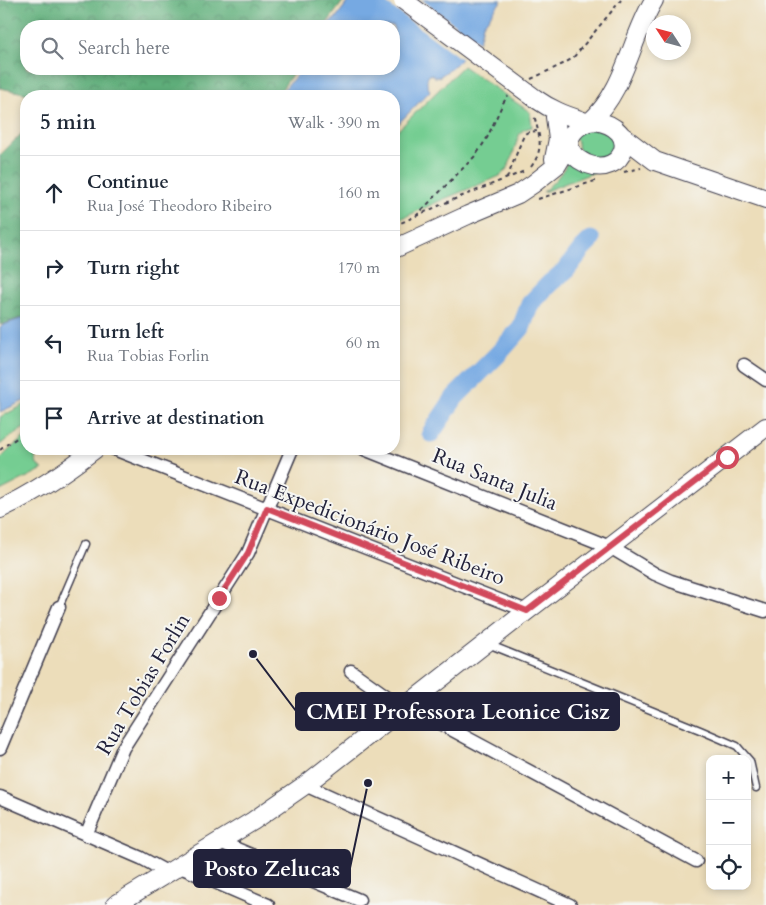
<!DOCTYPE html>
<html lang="en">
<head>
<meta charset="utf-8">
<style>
	body { margin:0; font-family:Cardo,serif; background:#f2f2f3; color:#1f2937 }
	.controls { position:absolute; right:15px; bottom:15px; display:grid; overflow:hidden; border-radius:10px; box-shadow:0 2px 8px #0003 }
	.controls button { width:45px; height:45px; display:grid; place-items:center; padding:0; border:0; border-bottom:1px solid #e0e1e3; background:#fff; color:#1f2937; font:25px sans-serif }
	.compass { position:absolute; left:646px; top:15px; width:45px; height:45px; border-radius:50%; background:#fff; box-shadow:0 2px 8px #0003; rotate:306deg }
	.stop { position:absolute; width:15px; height:15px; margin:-11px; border:4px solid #d1495b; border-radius:50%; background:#fff }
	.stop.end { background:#d1495b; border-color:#fff; box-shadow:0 1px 5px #0008 }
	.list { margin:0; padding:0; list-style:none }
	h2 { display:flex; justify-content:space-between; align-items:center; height:65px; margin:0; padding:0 20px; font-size:21px }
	h2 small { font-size:16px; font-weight:400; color:#747a83 }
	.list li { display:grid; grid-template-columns:32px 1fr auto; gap:15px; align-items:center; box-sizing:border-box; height:75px; padding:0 20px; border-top:1px solid #e0e1e3 }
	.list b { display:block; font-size:19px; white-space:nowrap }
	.list p { margin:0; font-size:16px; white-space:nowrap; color:#747a83 }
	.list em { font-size:16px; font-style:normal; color:#747a83 }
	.icon { flex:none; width:28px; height:28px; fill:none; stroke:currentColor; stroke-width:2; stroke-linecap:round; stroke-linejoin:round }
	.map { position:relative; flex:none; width:766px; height:905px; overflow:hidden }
	.search { position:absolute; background:#fff; box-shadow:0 2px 8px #0003; left:20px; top:20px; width:380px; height:55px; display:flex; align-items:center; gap:12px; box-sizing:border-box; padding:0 18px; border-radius:20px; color:#747a83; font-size:19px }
	.panel { position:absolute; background:#fff; box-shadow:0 2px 8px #0003; left:20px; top:90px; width:380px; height:365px; border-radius:20px }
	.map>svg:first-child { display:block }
	.green { fill:#75cd92; stroke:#4c7866 }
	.forest { fill:url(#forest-crowns); stroke:#41695c }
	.water { fill:#76a9e2; stroke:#4c668e }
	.pier { fill:#ecddba }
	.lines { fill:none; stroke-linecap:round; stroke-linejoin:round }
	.river { stroke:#76a9e2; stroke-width:19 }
	.service-casing { stroke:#403e4e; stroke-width:9 }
	.minor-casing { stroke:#403e4e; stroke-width:15 }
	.secondary-casing { stroke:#403e4e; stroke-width:20 }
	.path { stroke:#403e4e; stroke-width:2; stroke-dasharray:4 4; stroke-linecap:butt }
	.service { stroke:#fff; stroke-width:6 }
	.minor { stroke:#fff; stroke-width:12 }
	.secondary { stroke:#fff; stroke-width:18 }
	.secondary-bridge-casing { stroke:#403e4e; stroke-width:20; stroke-linecap:butt }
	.secondary-bridge { stroke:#fff; stroke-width:18 }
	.route { stroke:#d1495b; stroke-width:6 }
	.labels { text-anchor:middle; stroke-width:4; stroke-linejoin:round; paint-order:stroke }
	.street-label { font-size:21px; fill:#22223b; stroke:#f6f6f2 }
	.leader { fill:none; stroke:#22223b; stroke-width:2 }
	.callout-dot { fill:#22223b; stroke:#f6f6f2; stroke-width:2 }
	.callout { fill:#22223b; stroke:#22223b; stroke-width:2 }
	.callout-label { font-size:22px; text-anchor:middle; font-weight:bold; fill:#fff }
</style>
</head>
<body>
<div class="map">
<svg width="766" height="905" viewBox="0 0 766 905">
	<defs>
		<pattern id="forest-crowns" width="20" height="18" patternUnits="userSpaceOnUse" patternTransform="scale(1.25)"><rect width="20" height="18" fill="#60b07c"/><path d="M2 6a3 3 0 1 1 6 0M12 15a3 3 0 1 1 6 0" fill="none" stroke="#4f8f67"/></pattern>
	</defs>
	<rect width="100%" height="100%" fill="#f6f6f2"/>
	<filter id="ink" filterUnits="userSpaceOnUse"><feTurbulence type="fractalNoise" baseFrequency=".02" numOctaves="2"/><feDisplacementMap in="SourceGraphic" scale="10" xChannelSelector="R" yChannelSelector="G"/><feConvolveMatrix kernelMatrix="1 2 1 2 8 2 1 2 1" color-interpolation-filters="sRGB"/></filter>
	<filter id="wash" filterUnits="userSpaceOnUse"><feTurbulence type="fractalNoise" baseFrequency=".0096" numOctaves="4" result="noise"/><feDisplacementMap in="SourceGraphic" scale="20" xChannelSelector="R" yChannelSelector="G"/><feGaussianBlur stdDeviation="1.12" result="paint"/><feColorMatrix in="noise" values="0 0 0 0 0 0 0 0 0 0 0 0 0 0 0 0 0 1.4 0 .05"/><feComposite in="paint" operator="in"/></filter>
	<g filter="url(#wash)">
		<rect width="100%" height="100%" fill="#ecddba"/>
		<path class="green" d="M 463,66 L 530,112 L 532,127 C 528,128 524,129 521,132 C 518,136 517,142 515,147 C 512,158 509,169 500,176 L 444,199 L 394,222 L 394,134 Z
			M 589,124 L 620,140 L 607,162 L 582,158 L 575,137 Z
			M 569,159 L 600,170 L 543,192 C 555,181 562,174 569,159 Z
			M 26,404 L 26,427 L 8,438 L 0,445 L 0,417 Z
			M 26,436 L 26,449 L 38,449 L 35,457 L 37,465 L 43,469 L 0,491 L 0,459 L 10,449 Z"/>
		<path class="forest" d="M 0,0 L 344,0 L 325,26 L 26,26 L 26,69 L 296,69 L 277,96 L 38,96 L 0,88 Z
			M 26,129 L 26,316 L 0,325 L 0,155 Z"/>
		<path class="water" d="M 349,0 L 502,0 L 483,25 L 479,41 L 453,67 L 439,77 L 434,77 L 433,75 L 430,74 C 425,80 427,85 430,91 L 394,128 L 394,96 L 278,96 L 302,69 L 394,69 L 394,26 L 328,26 L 330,22 L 335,19 Z
			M 26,317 L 26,400 L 0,412 L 0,328 L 3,325 Z"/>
		<path class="pier" d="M 382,0 L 422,0 L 480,43 L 464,61 Z"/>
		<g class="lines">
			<path class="river" d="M 431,433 L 455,397 L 498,354 L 521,328 L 530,304 L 550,283 L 566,270 L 582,249 L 591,240"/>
		</g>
	</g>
	<g filter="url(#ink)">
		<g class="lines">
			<defs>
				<path id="service" d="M 59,607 L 86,544
					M 488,644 L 700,730 L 737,746 L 750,761 L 756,788"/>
				<path id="minor" d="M 744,365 L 766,380
					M 114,449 L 527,611
					M 364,449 L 610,547 L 655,574 L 671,581 L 765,611
					M 351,671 L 403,708
					M 406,705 L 696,861
					M 0,748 L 59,607
					M 305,785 L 570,905
					M 0,797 L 141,858 L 167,872
					M 86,835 L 123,748 L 248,553 L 292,449
					M 220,842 L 359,900
					M 178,866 L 268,905"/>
				<path id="secondary" d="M 536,99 C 553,111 566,115 586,122
					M 595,121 C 643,128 624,178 587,164 C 581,161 575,158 572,152 C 565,141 573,129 584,124 C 587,122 591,122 595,121 Z
					M 590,122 C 626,89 630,40 654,0
					M 621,135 L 655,161 L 766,199
					M 554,159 L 558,139 L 555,117
					M 394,249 L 468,215 L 518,194 L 533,184 L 557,165 L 569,145
					M 0,509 C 34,493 65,472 95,449
					M 115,905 L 253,821 L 305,785 L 527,611 L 766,427"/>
			</defs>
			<use href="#service" class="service-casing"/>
			<use href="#minor" class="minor-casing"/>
			<use href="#secondary" class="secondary-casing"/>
			<path class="path" d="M 531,79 L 563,64 L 573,58 L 621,0
				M 531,167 C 545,148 539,135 534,115
				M 624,172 L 641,168
				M 507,178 C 510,172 523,135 525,134 C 528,131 533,132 537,131
				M 538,199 L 595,181
				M 416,216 L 476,155 L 487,138 L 503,103 L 508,96
				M 394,226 L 445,203 L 525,171
				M 0,450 L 6,445 L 26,432"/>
			<use href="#service" class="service"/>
			<use href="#minor" class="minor"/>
			<use href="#secondary" class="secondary"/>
			<defs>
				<path id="secondary-bridge" d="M 403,0 L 536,99"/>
			</defs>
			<use href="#secondary-bridge" class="secondary-bridge-casing"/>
			<use href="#secondary-bridge" class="secondary-bridge"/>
		</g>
	</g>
	<g class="lines" filter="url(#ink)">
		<path class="route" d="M 219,598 L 248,553 L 267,508 L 527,611 L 727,457"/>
	</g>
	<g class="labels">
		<g class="street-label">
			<text transform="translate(495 479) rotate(22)" y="7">Rua Santa Julia</text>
			<text transform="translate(370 527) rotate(21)" y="7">Rua Expedicionário José Ribeiro</text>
			<text transform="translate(143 684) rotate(-59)" y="7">Rua Tobias Forlin</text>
		</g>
	</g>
	<path class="leader" d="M253 654L296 711M368 783L350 868"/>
	<g class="callout-dot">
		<circle cx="253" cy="654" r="5"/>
		<circle cx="368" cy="783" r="5"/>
	</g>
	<g class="callout">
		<rect x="296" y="693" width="323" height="37" rx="5"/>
		<rect x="194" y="850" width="156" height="37" rx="5"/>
	</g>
	<g class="callout-label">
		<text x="458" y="719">CMEI Professora Leonice Cisz</text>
		<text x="272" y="876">Posto Zelucas</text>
	</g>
</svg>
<div class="controls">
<button>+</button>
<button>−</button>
<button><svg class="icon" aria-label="locate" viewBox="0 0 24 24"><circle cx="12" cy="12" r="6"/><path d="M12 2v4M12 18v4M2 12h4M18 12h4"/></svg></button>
</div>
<svg class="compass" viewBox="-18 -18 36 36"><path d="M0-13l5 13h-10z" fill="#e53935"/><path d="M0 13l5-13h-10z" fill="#747a83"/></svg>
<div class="stop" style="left:727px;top:457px"></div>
<div class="stop end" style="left:219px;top:598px"></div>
<div class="search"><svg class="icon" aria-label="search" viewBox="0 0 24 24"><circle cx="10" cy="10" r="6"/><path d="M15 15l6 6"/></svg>Search here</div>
<section class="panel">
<h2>5 min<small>Walk · 390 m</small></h2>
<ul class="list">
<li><svg class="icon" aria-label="ahead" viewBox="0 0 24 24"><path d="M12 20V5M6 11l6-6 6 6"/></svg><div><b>Continue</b><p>Rua José Theodoro Ribeiro</p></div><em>160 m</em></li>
<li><svg class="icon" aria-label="right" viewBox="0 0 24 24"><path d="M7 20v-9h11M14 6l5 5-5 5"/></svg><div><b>Turn right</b></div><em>170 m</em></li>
<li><svg class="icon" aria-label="left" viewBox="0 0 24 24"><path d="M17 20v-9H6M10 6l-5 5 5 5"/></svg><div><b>Turn left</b><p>Rua Tobias Forlin</p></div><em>60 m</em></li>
<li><svg class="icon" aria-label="arrive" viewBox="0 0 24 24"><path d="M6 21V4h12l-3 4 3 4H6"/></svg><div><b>Arrive at destination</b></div></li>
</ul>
</section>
</div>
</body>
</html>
